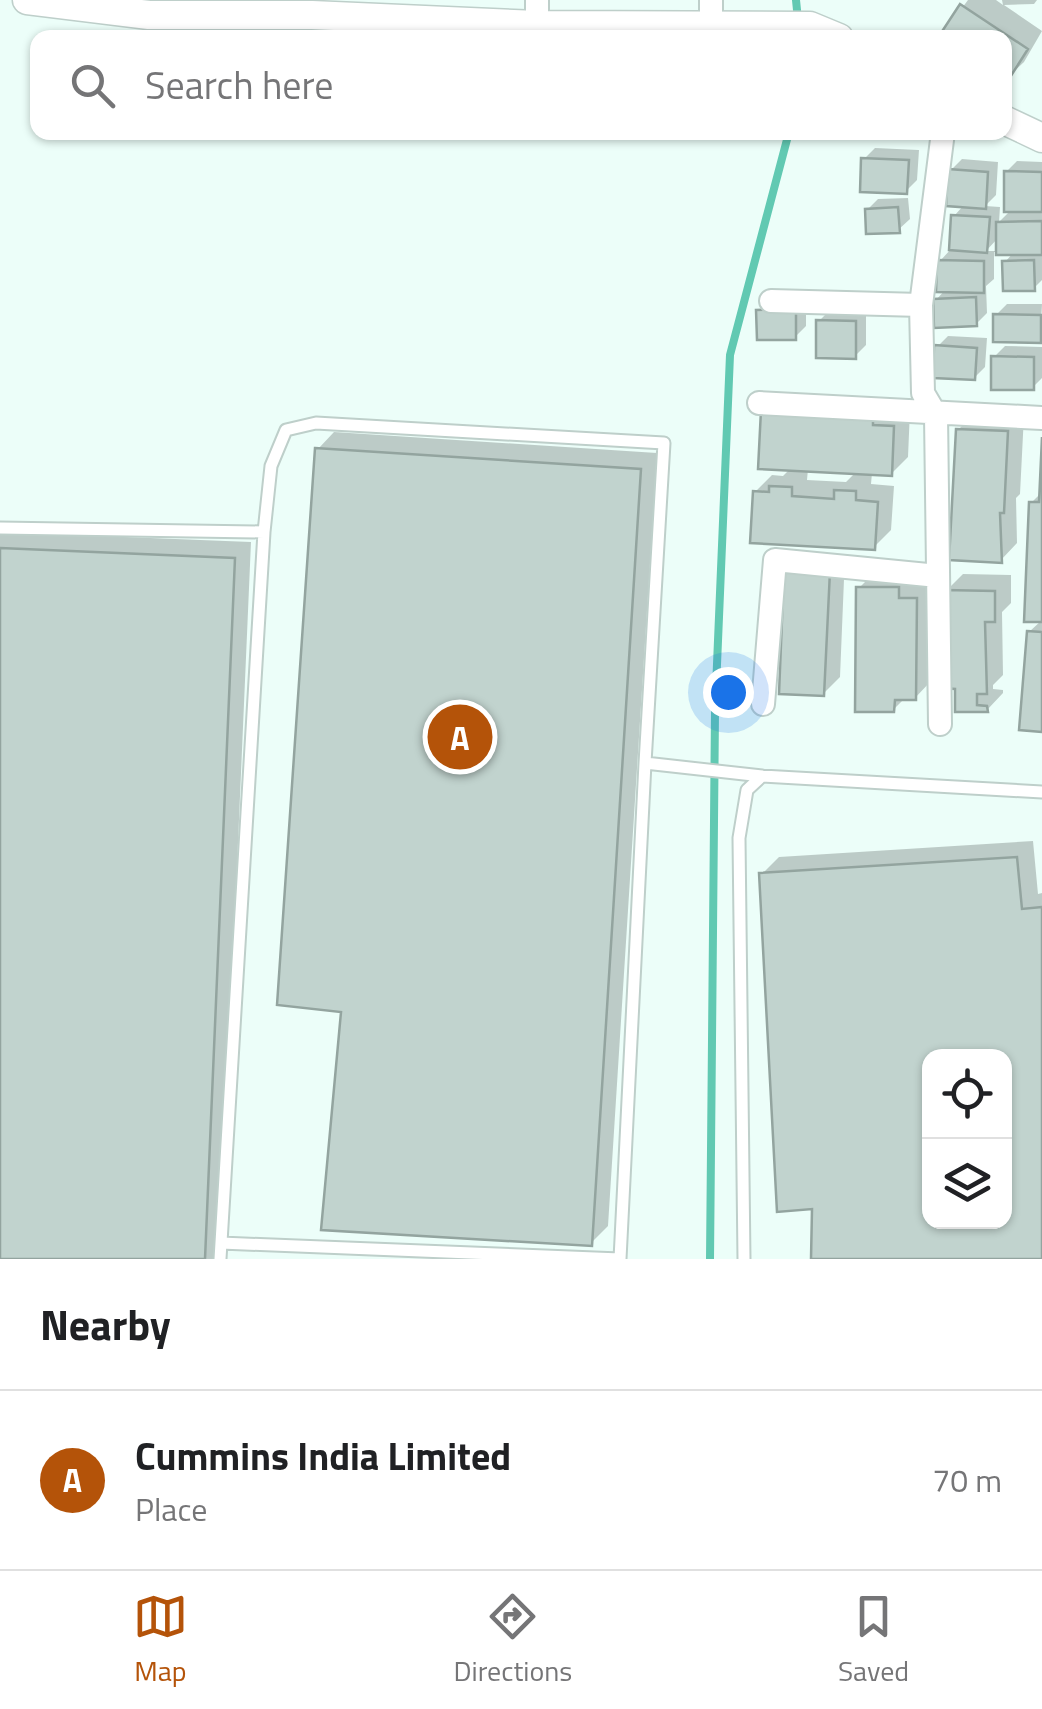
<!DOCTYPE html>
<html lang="en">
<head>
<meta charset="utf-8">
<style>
	body { margin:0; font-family:"Titillium Web",sans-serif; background:#f2f2f2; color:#202124 }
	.controls { position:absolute; right:30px; bottom:30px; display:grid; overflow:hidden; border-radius:20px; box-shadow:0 2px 8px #0004 }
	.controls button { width:90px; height:90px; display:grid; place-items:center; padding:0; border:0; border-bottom:2px solid #e0e0e0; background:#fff; color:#202124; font:50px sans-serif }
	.you { position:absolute; left:728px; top:692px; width:35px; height:35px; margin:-25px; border:8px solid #fff; border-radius:50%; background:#1a73e8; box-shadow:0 0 0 15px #1a73e833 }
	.badge { display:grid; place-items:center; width:65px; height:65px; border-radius:50%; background:#b45309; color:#fff; font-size:32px; font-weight:700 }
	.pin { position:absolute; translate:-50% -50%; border:5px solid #fff; box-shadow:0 2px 10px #0006 }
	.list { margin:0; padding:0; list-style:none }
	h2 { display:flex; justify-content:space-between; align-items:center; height:130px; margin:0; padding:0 40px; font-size:42px }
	h2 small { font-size:32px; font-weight:400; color:#757577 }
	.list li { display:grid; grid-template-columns:65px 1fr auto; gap:30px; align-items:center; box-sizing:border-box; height:180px; padding:0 40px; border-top:2px solid #e0e0e0 }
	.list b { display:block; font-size:38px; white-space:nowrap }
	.list p { margin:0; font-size:32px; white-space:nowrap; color:#757577 }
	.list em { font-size:32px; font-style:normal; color:#757577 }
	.icon { flex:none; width:55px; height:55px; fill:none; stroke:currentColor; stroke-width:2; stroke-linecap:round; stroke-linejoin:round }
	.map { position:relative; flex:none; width:1042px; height:1259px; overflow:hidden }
	.search { position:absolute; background:#fff; box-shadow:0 2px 8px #0004; left:30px; right:30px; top:30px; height:110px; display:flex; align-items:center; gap:25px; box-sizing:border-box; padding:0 35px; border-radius:20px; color:#757577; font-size:38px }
	.sheet { height:310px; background:#fff }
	nav { display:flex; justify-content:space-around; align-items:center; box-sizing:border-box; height:140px; border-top:2px solid #e0e0e0; background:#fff; font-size:28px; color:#757577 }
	nav a { display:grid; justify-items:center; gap:5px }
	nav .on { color:#b45309 }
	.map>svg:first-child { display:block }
	.shadow { fill:#0003; fill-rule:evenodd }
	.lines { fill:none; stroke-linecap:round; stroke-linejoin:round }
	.stream { stroke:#61c9b2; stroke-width:8 }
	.building { fill:#c1d3ce; stroke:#93a49f; stroke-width:2.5; fill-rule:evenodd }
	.service-casing { stroke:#becfca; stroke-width:15 }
	.minor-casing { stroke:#becfca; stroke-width:26 }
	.tertiary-casing { stroke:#becfca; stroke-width:31 }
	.service { stroke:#fff; stroke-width:11 }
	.minor { stroke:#fff; stroke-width:22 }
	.tertiary { stroke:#fff; stroke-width:28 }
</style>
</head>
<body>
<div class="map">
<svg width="1042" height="1259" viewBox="0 0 1042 1259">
	<rect width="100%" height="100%" fill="#ecfef9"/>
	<path class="shadow" d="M 968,0 L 996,0 L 1003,5 L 1002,0 L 1037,0 L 1034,4 L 1004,5 L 1042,31 L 1024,62 L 1007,78 L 1004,38 L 942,35 Z
		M 875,148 L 919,150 L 917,180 L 906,191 L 864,159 Z
		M 962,159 L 998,162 L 996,195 L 985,206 L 1000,207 L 999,222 L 1011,210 L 1006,172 L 1017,161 L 1042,162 L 1042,280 L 1034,288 L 1005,262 L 1014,252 L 994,252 L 994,279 L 986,286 L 987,313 L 976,324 L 936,300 L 946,289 L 940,261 L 951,249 L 954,216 L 964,205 L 951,170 ZM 998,238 L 998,251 L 986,251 Z
		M 908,198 L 910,219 L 898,230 L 867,210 L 878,199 Z
		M 770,300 L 806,300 L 806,326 L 795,337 L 759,311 Z
		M 1007,304 L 1042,304 L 1040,341 L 996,315 Z
		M 830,310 L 866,311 L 866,345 L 855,356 L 819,321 Z
		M 948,336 L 987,338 L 985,367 L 974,378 L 937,347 Z
		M 1005,346 L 1042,347 L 1042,378 L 1032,388 L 994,357 Z
		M 910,410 L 908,457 L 891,474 L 872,473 L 871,484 L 894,486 L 891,530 L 874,547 L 755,492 L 772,475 L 783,476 L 791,468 L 763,411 ZM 808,469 L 856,472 L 846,482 L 807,480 Z
		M 975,413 L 1024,415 L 1020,494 L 1016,498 L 1017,543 L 1001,560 L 958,430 Z
		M 334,432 L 657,453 L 608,1226 L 591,1243 L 344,1010 L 318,449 Z
		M 1042,492 L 1042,729 L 1029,632 L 1042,620 L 1031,503 Z
		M 0,532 L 251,542 L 220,1259 L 0,1259 Z
		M 804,553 L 845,555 L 840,677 L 823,694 Z
		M 876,571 L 932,582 L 931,681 L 915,698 L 905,698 L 893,710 L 859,588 Z
		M 963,574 L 1011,575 L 1011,603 L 1002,612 L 1003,675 L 993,685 L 993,689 L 1003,690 L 1003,693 L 987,710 L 958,710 L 946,591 Z
		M 1033,841 L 1038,894 L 1042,893 L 1042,1259 L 813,1259 L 814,1207 L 762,874 L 779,857 ZM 930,1056 L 1004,1056 L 1004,1222 L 930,1222 Z"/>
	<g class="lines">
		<path class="stream" d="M 796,0 L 798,20
			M 710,1259 L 715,712 L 730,355 L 789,132"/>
	</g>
	<path class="building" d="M 960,4 L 1028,49 L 1007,82 L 1004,38 L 939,36 Z
		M 861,158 L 909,160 L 907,194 L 860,192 Z
		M 948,169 L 988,172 L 986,209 L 946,206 Z
		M 1004,171 L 1042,172 L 1042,212 L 1004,212 Z
		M 898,207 L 900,233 L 866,234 L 865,209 Z
		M 951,215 L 990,217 L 987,253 L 949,250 Z
		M 1042,221 L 1042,255 L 996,255 L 996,222 Z
		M 937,260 L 984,261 L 984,293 L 936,292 Z
		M 1034,260 L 1035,291 L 1003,291 L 1002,261 Z
		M 976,297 L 977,326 L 934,328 L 933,299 Z
		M 796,309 L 796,340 L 757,340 L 756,310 Z
		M 993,314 L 1041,315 L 1041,343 L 993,342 Z
		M 816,320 L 856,321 L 856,359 L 816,358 Z
		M 934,345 L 977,348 L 975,380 L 933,378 Z
		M 991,356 L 1034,357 L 1034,390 L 991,390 Z
		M 761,410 L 873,416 L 873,425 L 894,426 L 892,476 L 758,469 Z
		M 956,429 L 1008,431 L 1004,513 L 1000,513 L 1002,563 L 949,560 Z
		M 1042,437 L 1042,622 L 1024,622 L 1029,502 L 1039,502 Z
		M 315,448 L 641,469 L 592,1246 L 321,1230 L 341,1012 L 277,1005 Z
		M 769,486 L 792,487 L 792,496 L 834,499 L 834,490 L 856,491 L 856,500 L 878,502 L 875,550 L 750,543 L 753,491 L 769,492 Z
		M 0,548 L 235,558 L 205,1259 L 0,1259 Z
		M 784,569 L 830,571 L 824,696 L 779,694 Z
		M 856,587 L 899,587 L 899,598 L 917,598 L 916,700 L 895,700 L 894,712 L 855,712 Z
		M 944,590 L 995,591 L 995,622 L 985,622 L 987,694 L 977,694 L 977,705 L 987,706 L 988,712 L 955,712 L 955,689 L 942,688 Z
		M 1027,631 L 1042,632 L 1042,732 L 1019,730 Z
		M 1017,857 L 1022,909 L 1042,907 L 1042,1259 L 811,1259 L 812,1209 L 777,1212 L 759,873 ZM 930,1056 L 1004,1056 L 1004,1222 L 930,1222 Z"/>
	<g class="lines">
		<defs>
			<path id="service" d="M 0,528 L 264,532
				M 221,1243 L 620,1259 L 645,763
				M 220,1259 L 264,532 L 271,466 L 286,430 L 316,423 L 664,443 L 645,763 L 762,776
				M 744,1259 L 739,838 L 747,790 L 762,776 L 1042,792"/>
			<path id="minor" d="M 537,0 L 537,25
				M 711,0 L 711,25
				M 771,301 L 921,305
				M 759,403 L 1042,418
				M 763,704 L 775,560 L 938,576
				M 940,724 L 936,415 L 923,393 L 921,305 L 943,132"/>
			<path id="tertiary" d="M 27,0 L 149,15 L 312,15 L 537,25 L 810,26 L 839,38
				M 1004,120 L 1042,138"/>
		</defs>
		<use href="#service" class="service-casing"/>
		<use href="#minor" class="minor-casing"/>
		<use href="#tertiary" class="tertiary-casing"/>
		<use href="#service" class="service"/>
		<use href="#minor" class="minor"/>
		<use href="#tertiary" class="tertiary"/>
	</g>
</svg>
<div class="controls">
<button><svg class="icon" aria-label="locate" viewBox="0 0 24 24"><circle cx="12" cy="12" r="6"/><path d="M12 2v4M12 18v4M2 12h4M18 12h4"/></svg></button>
<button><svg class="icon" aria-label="layers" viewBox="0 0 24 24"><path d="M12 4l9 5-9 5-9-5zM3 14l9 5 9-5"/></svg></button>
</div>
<div class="you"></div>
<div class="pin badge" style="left:460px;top:737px">A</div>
<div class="search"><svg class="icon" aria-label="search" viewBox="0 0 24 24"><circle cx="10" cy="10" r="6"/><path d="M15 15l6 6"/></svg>Search here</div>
</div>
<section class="sheet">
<h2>Nearby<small></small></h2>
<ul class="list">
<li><span class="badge">A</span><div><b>Cummins India Limited</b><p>Place</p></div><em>70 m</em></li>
</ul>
</section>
<nav>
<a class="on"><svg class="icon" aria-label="map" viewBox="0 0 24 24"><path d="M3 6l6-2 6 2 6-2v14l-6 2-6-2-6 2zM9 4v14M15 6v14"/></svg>Map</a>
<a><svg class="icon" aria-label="directions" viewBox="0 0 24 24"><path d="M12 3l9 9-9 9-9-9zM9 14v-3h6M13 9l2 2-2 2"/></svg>Directions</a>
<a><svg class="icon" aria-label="saved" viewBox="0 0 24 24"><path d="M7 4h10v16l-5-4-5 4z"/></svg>Saved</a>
</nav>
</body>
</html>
